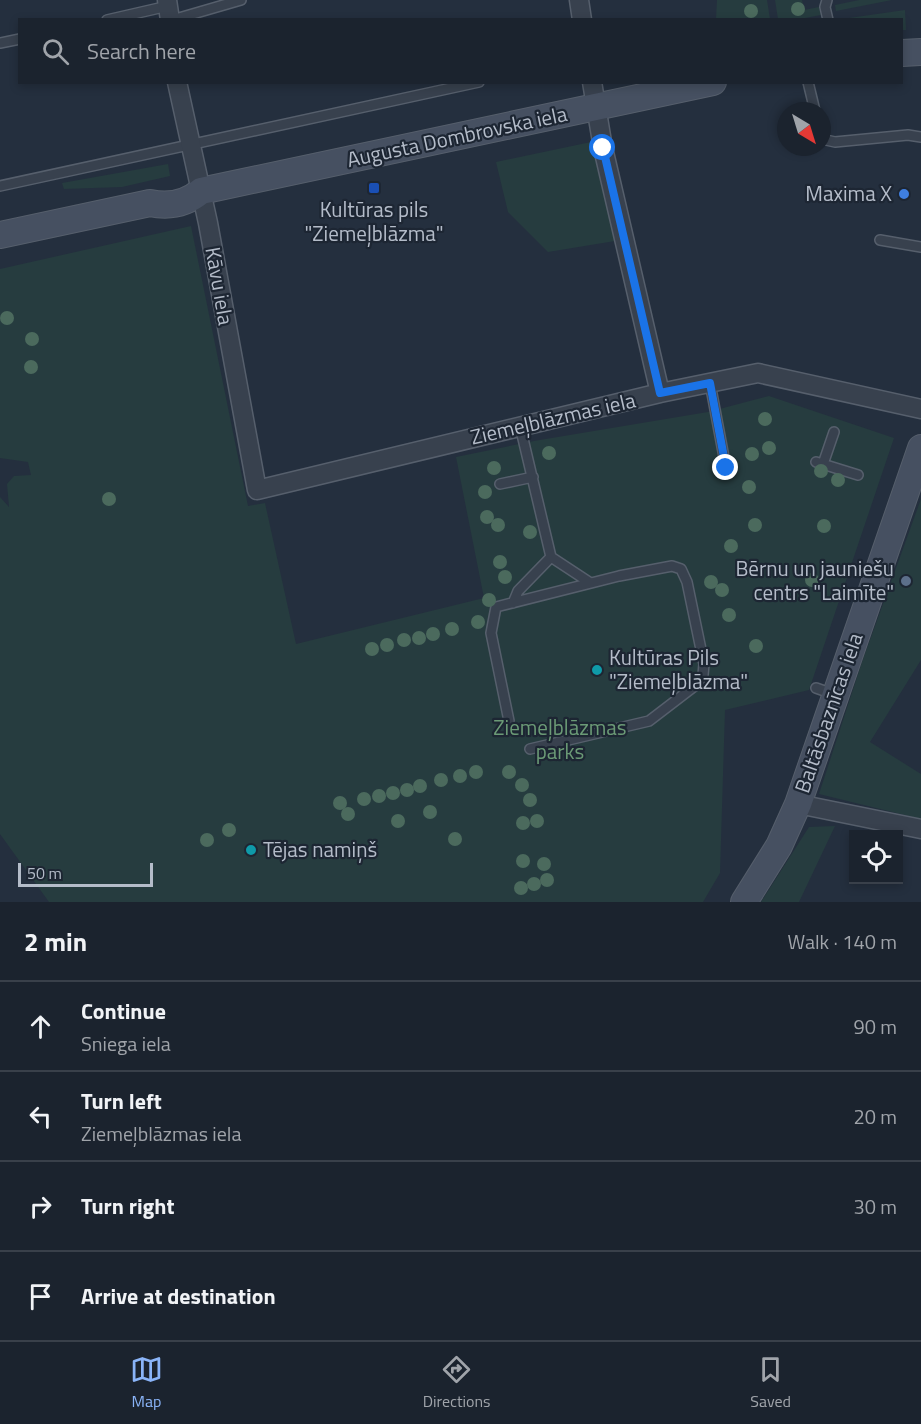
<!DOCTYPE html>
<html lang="en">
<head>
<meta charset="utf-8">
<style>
	body { margin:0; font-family:"Titillium Web",sans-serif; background:#282f3a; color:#f1f3f6 }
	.controls { position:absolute; right:18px; bottom:18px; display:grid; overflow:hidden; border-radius:0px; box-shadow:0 3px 9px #0003 }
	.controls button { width:54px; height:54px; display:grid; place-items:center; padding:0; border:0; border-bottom:2px solid #39404a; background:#1b232e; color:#f1f3f6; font:30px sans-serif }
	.compass { position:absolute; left:777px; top:102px; width:54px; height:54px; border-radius:50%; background:#1b232e; box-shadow:0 3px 9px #0003; rotate:142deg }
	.scale { position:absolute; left:18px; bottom:15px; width:135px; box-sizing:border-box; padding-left:6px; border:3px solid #b4bcc9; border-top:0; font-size:16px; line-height:21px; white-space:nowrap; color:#b4bcc9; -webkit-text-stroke:4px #1d2633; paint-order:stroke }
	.stop { position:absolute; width:18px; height:18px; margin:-14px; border:4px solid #1a73e8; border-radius:50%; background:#fff }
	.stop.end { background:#1a73e8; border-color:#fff; box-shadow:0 2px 6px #0008 }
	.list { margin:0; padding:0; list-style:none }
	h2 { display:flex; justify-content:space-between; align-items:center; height:78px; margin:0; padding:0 24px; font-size:26px }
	h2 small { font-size:20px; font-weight:400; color:#a0a4aa }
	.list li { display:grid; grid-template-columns:39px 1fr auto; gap:18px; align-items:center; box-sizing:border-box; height:90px; padding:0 24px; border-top:2px solid #39404a }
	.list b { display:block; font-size:22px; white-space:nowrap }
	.list p { margin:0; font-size:20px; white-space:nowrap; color:#a0a4aa }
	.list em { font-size:20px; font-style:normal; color:#a0a4aa }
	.icon { flex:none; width:33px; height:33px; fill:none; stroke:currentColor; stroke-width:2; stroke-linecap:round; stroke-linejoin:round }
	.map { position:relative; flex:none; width:921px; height:902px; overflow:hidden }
	.search { position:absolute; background:#1b232e; box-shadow:0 3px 9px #0003; left:18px; right:18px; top:18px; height:66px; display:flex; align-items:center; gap:15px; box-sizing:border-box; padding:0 21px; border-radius:0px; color:#a0a4aa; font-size:22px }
	.sheet { height:438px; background:#1b232e }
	nav { display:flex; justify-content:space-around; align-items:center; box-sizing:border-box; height:84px; border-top:2px solid #39404a; background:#1b232e; font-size:16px; color:#a0a4aa }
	nav a { display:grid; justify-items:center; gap:3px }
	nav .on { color:#8ab4f8 }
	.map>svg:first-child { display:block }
	.green { fill:#263c3f }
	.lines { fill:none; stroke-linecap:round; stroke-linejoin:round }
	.lane-casing { stroke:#565f6c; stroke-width:12 }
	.street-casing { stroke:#565f6c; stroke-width:21 }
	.secondary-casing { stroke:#565f6c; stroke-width:28 }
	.lane { stroke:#38414e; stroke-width:9 }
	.street { stroke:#38414e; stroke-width:18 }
	.secondary { stroke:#465061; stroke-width:26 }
	.tree { fill:#4b6a5d }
	.route { stroke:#1a73e8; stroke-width:8 }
	.transit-dot { fill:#1a4fb4; stroke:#1d2633; stroke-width:2 }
	.shop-dot { fill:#3f7fe0; stroke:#1d2633; stroke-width:2 }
	.service-dot { fill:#5c6f8a; stroke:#1d2633; stroke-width:2 }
	.culture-dot { fill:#0f9aa8; stroke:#1d2633; stroke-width:2 }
	.labels { text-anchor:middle; stroke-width:4.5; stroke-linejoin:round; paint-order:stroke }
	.street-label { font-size:21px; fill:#b4bcc9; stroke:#1d2633 }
	.poi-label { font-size:21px; fill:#b4bcc9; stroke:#1d2633; text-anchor:end }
	.park-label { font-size:21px; fill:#6b9a76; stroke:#1d2633 }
</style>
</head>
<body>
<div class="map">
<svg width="921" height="902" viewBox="0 0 921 902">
	<rect width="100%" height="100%" fill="#242f3e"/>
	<path class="green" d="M 717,0 L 767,0 L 770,19 L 716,19 Z
		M 775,0 L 802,0 L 804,10 L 819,7 L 821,15 L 800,19 L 778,19 Z
		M 859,0 L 892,0 L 836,11 L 835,5 Z
		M 905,10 L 906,30 L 902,30 L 902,20 L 842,19 Z
		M 591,142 L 615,241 L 548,252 L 508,212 L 496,162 Z
		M 168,164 L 170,176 L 122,187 L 64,189 L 62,183 Z
		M 191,226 L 248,506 L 265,503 L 296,644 L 484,598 L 456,457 L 534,441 L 708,412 L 769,396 L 894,438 L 809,690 L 725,710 L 720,873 L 703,902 L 49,902 L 0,834 L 0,497 L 9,507 L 7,484 L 14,476 L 31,475 L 28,462 L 0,458 L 0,269 Z
		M 921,499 L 921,660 L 870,742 L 921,774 L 921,819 L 819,794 L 862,662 Z
		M 835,826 L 799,902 L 761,902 L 809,827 Z"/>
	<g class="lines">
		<defs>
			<path id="lane" d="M 827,0 L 825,7 L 828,20
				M 107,20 L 168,6
				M 172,20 L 241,0
				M 0,43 L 20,39
				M 808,82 L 815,111
				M 822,133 L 826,140 L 835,142 L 908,135 L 921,137
				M 0,186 L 479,82
				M 880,240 L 921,247
				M 710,383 L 726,468
				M 816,462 L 858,475
				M 823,464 L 834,432
				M 500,484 L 533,477
				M 551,557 L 589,582
				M 513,603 L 518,591 L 551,557 L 520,426
				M 816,688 L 833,694
				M 509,721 L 491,633 L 496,607 L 619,576 L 672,566 L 681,569 L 687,582 L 704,664 L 703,675 L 696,685 L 649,721 L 530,749"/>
			<path id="street" d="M 167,0 L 170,20
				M 579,0 L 582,20
				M 177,82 L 208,223 L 257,490 L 660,393 L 758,373 L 921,409
				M 592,82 L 603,148 L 660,393
				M 798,804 L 921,829"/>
			<path id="secondary" d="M 902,53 L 921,52
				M 0,235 L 150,203 C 169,207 186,204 201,191 L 713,82
				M 744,902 L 779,846 L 798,804 L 921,448"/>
		</defs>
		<use href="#lane" class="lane-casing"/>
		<use href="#street" class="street-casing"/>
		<use href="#secondary" class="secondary-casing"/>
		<use href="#lane" class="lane"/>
		<use href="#street" class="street"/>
		<use href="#secondary" class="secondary"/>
	</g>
	<g class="tree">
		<circle cx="798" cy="9" r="7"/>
		<circle cx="751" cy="11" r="7"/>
		<circle cx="7" cy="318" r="7"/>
		<circle cx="32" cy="339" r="7"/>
		<circle cx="31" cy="367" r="7"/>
		<circle cx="765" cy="419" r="7"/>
		<circle cx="769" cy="448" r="7"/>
		<circle cx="549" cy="453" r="7"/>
		<circle cx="752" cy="454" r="7"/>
		<circle cx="494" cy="468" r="7"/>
		<circle cx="821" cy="471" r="7"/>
		<circle cx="838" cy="480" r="7"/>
		<circle cx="749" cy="487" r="7"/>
		<circle cx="485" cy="492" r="7"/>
		<circle cx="109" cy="499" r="7"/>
		<circle cx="487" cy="517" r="7"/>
		<circle cx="498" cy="525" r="7"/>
		<circle cx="755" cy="525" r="7"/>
		<circle cx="824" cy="526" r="7"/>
		<circle cx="530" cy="532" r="7"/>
		<circle cx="731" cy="546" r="7"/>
		<circle cx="500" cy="562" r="7"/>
		<circle cx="505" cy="577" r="7"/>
		<circle cx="812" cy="580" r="7"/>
		<circle cx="711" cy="582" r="7"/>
		<circle cx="722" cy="590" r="7"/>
		<circle cx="489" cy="600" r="7"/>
		<circle cx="729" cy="615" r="7"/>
		<circle cx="478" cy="622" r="7"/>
		<circle cx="452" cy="629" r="7"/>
		<circle cx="433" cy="634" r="7"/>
		<circle cx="419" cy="638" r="7"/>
		<circle cx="404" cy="640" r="7"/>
		<circle cx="387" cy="645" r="7"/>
		<circle cx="756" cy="646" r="7"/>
		<circle cx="372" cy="649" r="7"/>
		<circle cx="476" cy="772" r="7"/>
		<circle cx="509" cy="772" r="7"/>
		<circle cx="460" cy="776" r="7"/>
		<circle cx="441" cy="780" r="7"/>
		<circle cx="522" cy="785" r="7"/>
		<circle cx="420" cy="786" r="7"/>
		<circle cx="407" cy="790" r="7"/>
		<circle cx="393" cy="793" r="7"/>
		<circle cx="379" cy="796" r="7"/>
		<circle cx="364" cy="799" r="7"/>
		<circle cx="530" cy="800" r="7"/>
		<circle cx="340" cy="803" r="7"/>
		<circle cx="430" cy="812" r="7"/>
		<circle cx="348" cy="814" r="7"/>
		<circle cx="398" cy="821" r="7"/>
		<circle cx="537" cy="821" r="7"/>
		<circle cx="523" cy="823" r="7"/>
		<circle cx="229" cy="830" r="7"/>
		<circle cx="455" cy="839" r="7"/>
		<circle cx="207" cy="840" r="7"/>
		<circle cx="523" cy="861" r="7"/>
		<circle cx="544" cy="864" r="7"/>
		<circle cx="547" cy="880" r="7"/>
		<circle cx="534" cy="884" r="7"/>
		<circle cx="521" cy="888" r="7"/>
	</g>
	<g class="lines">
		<path class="route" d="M 603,148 L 660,393 L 710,383 L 726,468"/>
	</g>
	<rect class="transit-dot" x="368" y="182" width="12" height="12" rx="3"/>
	<circle class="shop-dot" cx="904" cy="194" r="6"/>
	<circle class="service-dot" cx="906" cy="581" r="6"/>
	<g class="culture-dot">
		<circle cx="597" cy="670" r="6"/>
		<circle cx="251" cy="850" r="6"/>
	</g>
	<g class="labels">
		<g class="street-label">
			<text transform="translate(457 137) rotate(-12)" y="7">Augusta Dombrovska iela</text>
			<text transform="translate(219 286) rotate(80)" y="7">Kāvu iela</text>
			<text transform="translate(553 419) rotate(-13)" y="7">Ziemeļblāzmas iela</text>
			<text transform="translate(829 713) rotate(-71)" y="7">Baltāsbaznīcas iela</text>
		</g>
		<g class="poi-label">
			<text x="892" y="201">Maxima X</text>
			<text x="374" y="217" text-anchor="middle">Kultūras pils<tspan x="374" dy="24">"Ziemeļblāzma"</tspan></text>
			<text x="894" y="576">Bērnu un jauniešu<tspan x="894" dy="24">centrs "Laimīte"</tspan></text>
			<text x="609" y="665" text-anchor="start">Kultūras Pils<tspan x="609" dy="24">"Ziemeļblāzma"</tspan></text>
			<text x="263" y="857" text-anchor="start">Tējas namiņš</text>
		</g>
		<g class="park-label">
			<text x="560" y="735">Ziemeļblāzmas<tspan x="560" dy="24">parks</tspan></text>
		</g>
	</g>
</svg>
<div class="controls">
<button><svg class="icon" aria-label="locate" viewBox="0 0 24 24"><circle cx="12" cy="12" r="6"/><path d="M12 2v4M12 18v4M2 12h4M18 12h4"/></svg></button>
</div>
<svg class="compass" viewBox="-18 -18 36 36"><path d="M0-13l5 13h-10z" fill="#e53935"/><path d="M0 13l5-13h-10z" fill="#a0a4aa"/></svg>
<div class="scale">50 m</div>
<div class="stop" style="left:603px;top:148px"></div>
<div class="stop end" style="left:726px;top:468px"></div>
<div class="search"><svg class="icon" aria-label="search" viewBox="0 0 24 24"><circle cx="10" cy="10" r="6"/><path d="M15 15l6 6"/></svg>Search here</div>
</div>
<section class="sheet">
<h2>2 min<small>Walk · 140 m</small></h2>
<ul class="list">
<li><svg class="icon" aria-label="ahead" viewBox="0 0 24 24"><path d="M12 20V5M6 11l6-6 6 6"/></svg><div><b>Continue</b><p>Sniega iela</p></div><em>90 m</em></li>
<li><svg class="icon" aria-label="left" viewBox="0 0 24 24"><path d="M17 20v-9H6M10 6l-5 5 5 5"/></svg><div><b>Turn left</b><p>Ziemeļblāzmas iela</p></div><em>20 m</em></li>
<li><svg class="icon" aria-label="right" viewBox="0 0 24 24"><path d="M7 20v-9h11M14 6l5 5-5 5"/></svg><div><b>Turn right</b></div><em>30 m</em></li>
<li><svg class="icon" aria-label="arrive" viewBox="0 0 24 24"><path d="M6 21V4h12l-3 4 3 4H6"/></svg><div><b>Arrive at destination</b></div></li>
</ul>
</section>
<nav>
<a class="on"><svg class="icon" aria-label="map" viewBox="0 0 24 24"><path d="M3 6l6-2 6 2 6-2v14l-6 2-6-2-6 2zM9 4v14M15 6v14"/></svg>Map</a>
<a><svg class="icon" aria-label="directions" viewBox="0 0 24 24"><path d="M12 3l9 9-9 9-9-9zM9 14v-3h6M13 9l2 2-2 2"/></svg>Directions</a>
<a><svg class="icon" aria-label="saved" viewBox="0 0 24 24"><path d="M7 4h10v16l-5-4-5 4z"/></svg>Saved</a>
</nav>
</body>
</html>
